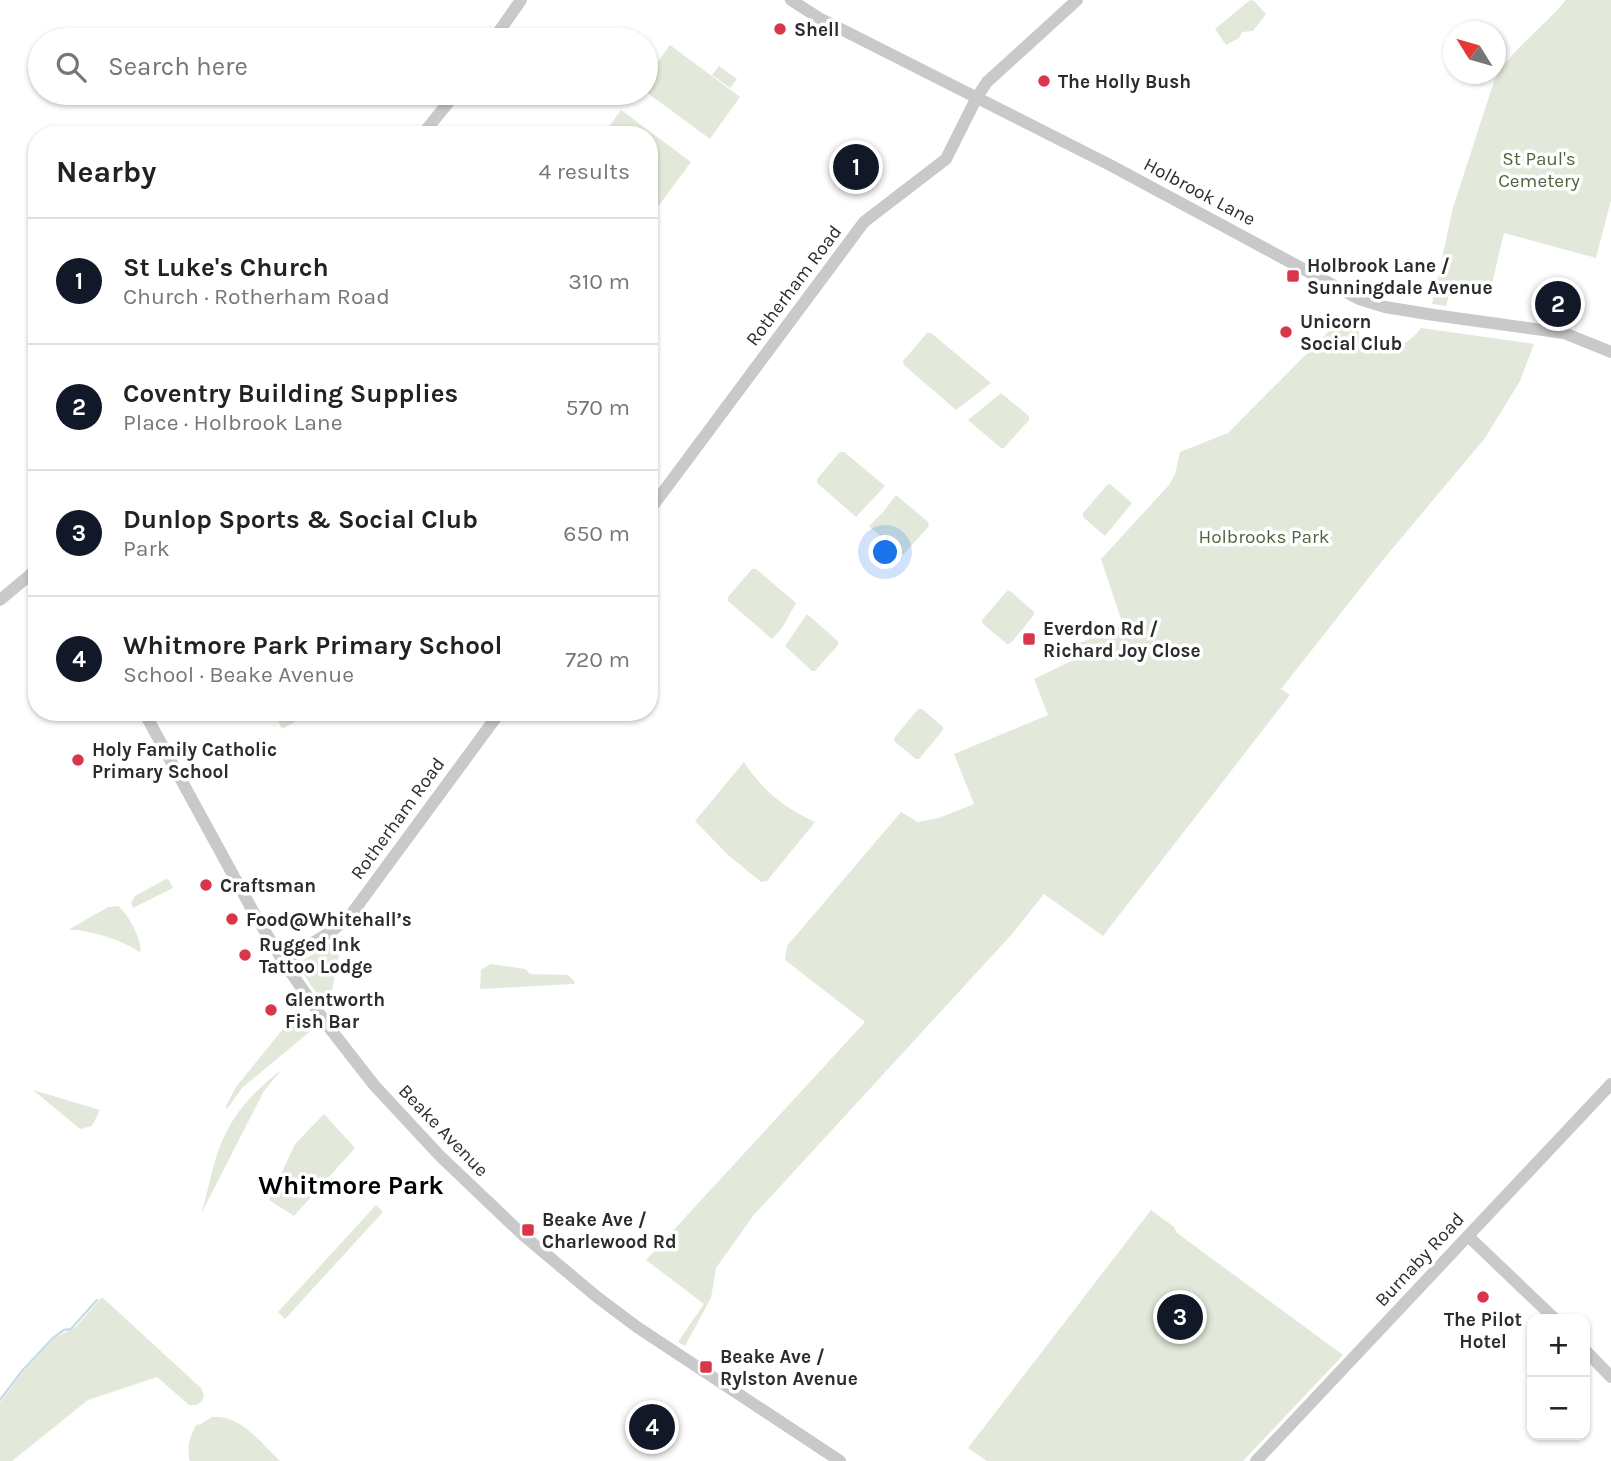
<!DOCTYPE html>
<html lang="en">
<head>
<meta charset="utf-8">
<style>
	body { margin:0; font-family:Karla,sans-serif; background:#f6f6f6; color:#222 }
	.controls { position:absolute; right:21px; bottom:21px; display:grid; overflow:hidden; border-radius:14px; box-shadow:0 2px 5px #0004 }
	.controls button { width:63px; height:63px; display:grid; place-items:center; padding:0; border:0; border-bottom:2px solid #e0e0e0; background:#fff; color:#222; font:35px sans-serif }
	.compass { position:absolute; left:1443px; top:21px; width:63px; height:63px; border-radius:50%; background:#fff; box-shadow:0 2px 5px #0004; rotate:307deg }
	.you { position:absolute; left:886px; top:553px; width:24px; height:24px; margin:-18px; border:5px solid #fff; border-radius:50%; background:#1a73e8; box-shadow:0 0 0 10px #1a73e833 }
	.badge { display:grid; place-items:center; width:46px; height:46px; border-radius:50%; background:#111827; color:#fff; font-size:23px; font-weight:700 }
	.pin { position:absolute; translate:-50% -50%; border:4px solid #fff; box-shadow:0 2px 7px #0006 }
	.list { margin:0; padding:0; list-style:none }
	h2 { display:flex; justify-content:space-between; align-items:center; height:91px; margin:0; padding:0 28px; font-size:30px }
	h2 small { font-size:23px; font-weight:400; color:#767676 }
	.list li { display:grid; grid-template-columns:46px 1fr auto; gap:21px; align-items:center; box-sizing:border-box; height:126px; padding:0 28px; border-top:2px solid #e0e0e0 }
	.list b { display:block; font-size:26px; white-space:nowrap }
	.list p { margin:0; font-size:23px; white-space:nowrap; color:#767676 }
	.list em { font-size:23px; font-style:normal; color:#767676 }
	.icon { flex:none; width:38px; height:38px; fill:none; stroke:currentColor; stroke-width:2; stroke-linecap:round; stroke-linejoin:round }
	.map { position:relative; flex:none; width:1611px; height:1461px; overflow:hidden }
	.search { position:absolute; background:#fff; box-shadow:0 2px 5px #0004; left:28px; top:28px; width:630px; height:77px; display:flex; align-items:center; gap:18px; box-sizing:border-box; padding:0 24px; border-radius:38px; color:#767676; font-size:26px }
	.panel { position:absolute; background:#fff; box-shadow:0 2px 5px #0004; left:28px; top:126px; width:630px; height:595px; border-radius:28px }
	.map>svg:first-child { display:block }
	.green { fill:#e2e9da }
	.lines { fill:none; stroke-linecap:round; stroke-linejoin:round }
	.stream { stroke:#c6dce8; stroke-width:2.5 }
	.tertiary { stroke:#c9c9c9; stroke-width:12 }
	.poi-dot { fill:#da3649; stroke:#fff; stroke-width:2.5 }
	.labels { text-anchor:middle; stroke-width:7; stroke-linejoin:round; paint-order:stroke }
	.poi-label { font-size:19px; font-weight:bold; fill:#2c2c2c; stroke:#fff; text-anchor:start }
	.park-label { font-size:19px; fill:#51643c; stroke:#fff }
	.street-label { font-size:19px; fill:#2c2c2c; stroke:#fff }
	.district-label { font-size:26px; font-weight:bold; fill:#000; stroke:#fff }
</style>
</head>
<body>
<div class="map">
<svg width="1611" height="1461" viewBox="0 0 1611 1461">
	<rect width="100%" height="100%" fill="#fff"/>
	<path class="green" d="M 1250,0 L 1254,1 L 1266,14 L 1253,31 L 1242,32 L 1239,38 L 1226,45 L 1215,29 Z
		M 1566,0 L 1611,0 L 1611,200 L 1596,258 L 1504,233 L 1491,288 L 1453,280 L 1446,306 L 1432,304 L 1453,208 L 1494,81 C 1511,49 1543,28 1566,0 Z
		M 670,45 L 740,97 L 710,139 L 646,92 L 646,78 Z
		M 719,66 L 737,79 L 730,88 L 712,75 Z
		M 621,110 L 691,162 L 649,219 L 649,135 L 603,135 Z
		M 1345,315 L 1359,324 L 1359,349 C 1387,348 1403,352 1421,328 L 1534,344 L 1520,381 L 1485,438 L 1382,561 L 1281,689 L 1290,695 L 1103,936 L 1044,894 L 1012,934 L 753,1216 L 716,1268 L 711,1298 L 685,1346 L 678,1342 L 704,1304 L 646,1260 L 865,1022 L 785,960 L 787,946 L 901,812 L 918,822 L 939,818 L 974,804 L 954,754 L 1048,715 L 1034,679 L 1084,655 L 1080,643 L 1123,625 L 1101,559 L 1169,485 L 1175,474 L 1180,452 L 1228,433 Z
		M 927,333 L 931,333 L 991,383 L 956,410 L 904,365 L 903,361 Z
		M 1001,393 L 1029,416 L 1029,420 L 1004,448 L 1001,448 L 968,420 Z
		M 840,452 L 844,452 L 885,486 L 856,517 L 817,483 L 817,479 Z
		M 1110,484 L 1132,503 L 1105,536 L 1083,517 L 1083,513 L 1107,485 Z
		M 896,495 L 928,522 L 929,526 L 904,554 L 901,555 L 869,526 L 884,511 Z
		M 752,569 L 756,569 L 796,603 L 782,628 L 772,639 L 728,601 L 728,597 Z
		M 1007,591 L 1010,591 L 1034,612 L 1034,615 L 1011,643 L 1007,644 L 983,624 L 982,620 Z
		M 807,614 L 838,641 L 838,645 L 815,671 L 812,671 L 785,646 Z
		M 918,709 L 922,709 L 943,727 L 943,730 L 919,759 L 916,759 L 894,741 L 895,737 Z
		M 277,712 L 313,712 L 282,729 L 278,721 Z
		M 744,762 C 762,790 784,808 815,822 L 767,881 L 761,882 L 728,855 L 695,821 Z
		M 166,879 L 169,880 L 173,888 L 133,908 L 131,903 L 135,896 Z
		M 118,906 C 127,912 144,943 140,953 C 129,942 84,928 68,930 L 108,907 Z
		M 343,935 L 328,1010 L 298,966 L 299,963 Z
		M 490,964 L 525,969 L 530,974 L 568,975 L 575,982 L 574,984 L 480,989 L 481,970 Z
		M 299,1009 L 314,1027 L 313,1029 L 242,1088 L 227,1109 L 226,1106 L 236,1087 Z
		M 282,1069 L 264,1091 L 201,1214 C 207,1196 210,1178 215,1161 C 228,1118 248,1097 282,1069 Z
		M 33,1090 L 100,1110 L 92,1126 L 80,1129 Z
		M 324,1114 L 355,1148 L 294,1216 L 269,1200 L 295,1144 Z
		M 376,1205 L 383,1212 L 285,1319 L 278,1312 Z
		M 1151,1210 L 1174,1227 L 1177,1233 L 1343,1355 L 1243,1461 L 987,1461 L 968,1448 Z
		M 102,1297 L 201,1388 L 204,1395 L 202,1401 L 197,1405 L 189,1405 L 157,1377 L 88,1400 L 12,1461 L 0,1461 L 0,1403 L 24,1371 L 55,1338 L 76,1327 Z
		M 212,1417 C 240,1414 261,1443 280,1461 L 190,1461 C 186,1448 190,1435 197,1424 L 199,1425 Z"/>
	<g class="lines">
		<path class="stream" d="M 0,1400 L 22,1371 L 53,1338 L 64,1330 L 71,1329 L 97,1300"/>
		<path class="tertiary" d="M 791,0 L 819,18 L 1110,165 L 1359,299 L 1385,307 L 1434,315 L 1564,333 L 1611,352
			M 493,40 L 521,0
			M 422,135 L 456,93
			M 649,511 L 864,222 L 946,159 L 977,97 L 987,82 L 1077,0
			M 0,600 L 37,569
			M 144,712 L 254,913 L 283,961 L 328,1026 L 374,1085 L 440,1156 L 523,1235 L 597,1297 L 637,1327 L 840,1461
			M 283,961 L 332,931 L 350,916 L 500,712
			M 1468,1236 L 1555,1319
			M 1585,1350 L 1611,1377
			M 1256,1461 L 1611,1084"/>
	</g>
	<g class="poi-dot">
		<circle cx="780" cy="29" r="7"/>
		<circle cx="1044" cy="81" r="7"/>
		<rect x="1286" y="269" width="14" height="14" rx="3.5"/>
		<circle cx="1286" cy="332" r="7"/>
		<rect x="1022" y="632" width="14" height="14" rx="3.5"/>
		<circle cx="78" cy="760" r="7"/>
		<circle cx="206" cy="885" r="7"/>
		<circle cx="232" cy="919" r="7"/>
		<circle cx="245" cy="955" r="7"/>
		<circle cx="271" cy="1010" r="7"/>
		<rect x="521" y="1223" width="14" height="14" rx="3.5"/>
		<circle cx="1483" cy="1297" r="7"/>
		<rect x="699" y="1360" width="14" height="14" rx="3.5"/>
	</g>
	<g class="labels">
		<g class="poi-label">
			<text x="794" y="36">Shell</text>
			<text x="1058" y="88">The Holly Bush</text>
			<text x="1307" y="272">Holbrook Lane /<tspan x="1307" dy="22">Sunningdale Avenue</tspan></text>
			<text x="1300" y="328">Unicorn<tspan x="1300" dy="22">Social Club</tspan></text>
			<text x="1043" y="635">Everdon Rd /<tspan x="1043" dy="22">Richard Joy Close</tspan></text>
			<text x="92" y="756">Holy Family Catholic<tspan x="92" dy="22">Primary School</tspan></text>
			<text x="220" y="892">Craftsman</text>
			<text x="246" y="926">Food@Whitehall’s</text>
			<text x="259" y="951">Rugged Ink<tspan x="259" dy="22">Tattoo Lodge</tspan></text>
			<text x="285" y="1006">Glentworth<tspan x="285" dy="22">Fish Bar</tspan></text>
			<text x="542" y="1226">Beake Ave /<tspan x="542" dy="22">Charlewood Rd</tspan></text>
			<text x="1483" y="1326" text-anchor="middle">The Pilot<tspan x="1483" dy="22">Hotel</tspan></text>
			<text x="720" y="1363">Beake Ave /<tspan x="720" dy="22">Rylston Avenue</tspan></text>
		</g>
		<g class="park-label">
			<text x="1539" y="165">St Paul's<tspan x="1539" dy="22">Cemetery</tspan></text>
			<text x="1264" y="543">Holbrooks Park</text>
		</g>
		<g class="street-label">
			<text transform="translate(1200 191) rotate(28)" y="7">Holbrook Lane</text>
			<text transform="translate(793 285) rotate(-53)" y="7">Rotherham Road</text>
			<text transform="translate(397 818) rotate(-54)" y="7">Rotherham Road</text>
			<text transform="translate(444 1130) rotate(46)" y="7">Beake Avenue</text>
			<text transform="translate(1419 1259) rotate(-47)" y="7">Burnaby Road</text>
		</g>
		<g class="district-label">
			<text x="351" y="1194">Whitmore Park</text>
		</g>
	</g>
</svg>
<div class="controls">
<button>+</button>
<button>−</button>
</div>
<svg class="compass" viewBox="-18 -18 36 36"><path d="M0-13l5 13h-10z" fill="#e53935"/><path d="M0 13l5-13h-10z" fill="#767676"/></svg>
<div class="you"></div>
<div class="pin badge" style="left:856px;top:167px">1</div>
<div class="pin badge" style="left:1558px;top:304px">2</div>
<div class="pin badge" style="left:1180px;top:1317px">3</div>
<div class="pin badge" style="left:652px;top:1427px">4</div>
<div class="search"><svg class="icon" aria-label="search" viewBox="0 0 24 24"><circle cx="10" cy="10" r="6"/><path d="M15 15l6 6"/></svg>Search here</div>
<section class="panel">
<h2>Nearby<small>4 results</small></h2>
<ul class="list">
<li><span class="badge">1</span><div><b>St Luke's Church</b><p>Church · Rotherham Road</p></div><em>310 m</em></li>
<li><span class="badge">2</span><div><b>Coventry Building Supplies</b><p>Place · Holbrook Lane</p></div><em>570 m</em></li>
<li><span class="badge">3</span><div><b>Dunlop Sports &amp; Social Club</b><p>Park</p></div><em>650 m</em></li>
<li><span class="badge">4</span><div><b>Whitmore Park Primary School</b><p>School · Beake Avenue</p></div><em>720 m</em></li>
</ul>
</section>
</div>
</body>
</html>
